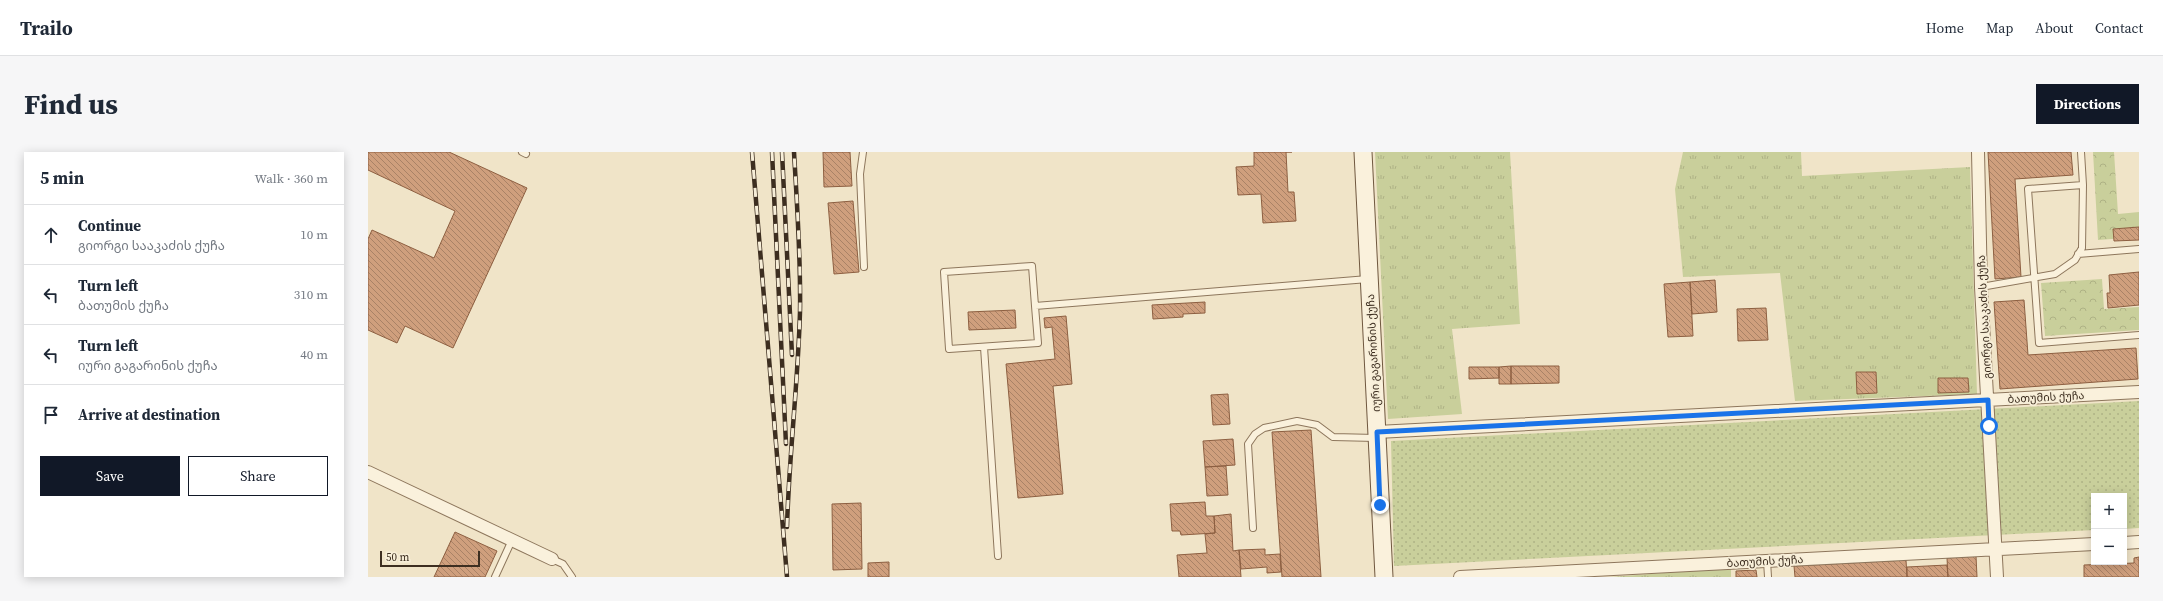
<!DOCTYPE html>
<html lang="en">
<head>
<meta charset="utf-8">
<style>
	body { margin:0; font-family:"Source Serif 4","Noto Sans Georgian",serif; background:#f6f6f7; color:#1f2937 }
	.controls { position:absolute; right:12px; bottom:12px; display:grid; overflow:hidden; border-radius:0px; box-shadow:0 2px 10px #0003 }
	.controls button { width:36px; height:36px; display:grid; place-items:center; padding:0; border:0; border-bottom:1px solid #e0e1e3; background:#fff; color:#1f2937; font:20px sans-serif }
	.scale { position:absolute; left:12px; bottom:10px; width:100px; box-sizing:border-box; padding-left:4px; border:2px solid #3d2e20; border-top:0; font-size:11px; line-height:14px; white-space:nowrap; color:#3d2e20; -webkit-text-stroke:3px #f7eed8; paint-order:stroke }
	.stop { position:absolute; width:12px; height:12px; margin:-9px; border:3px solid #1a73e8; border-radius:50%; background:#fff }
	.stop.end { background:#1a73e8; border-color:#fff; box-shadow:0 1px 4px #0008 }
	.list { margin:0; padding:0; list-style:none }
	h2 { display:flex; justify-content:space-between; align-items:center; height:52px; margin:0; padding:0 16px; font-size:17px }
	h2 small { font-size:13px; font-weight:400; color:#747a83 }
	.list li { display:grid; grid-template-columns:26px 1fr auto; gap:12px; align-items:center; box-sizing:border-box; height:60px; padding:0 16px; border-top:1px solid #e0e1e3 }
	.list b { display:block; font-size:15px; white-space:nowrap }
	.list p { margin:0; font-size:13px; white-space:nowrap; color:#747a83 }
	.list em { font-size:13px; font-style:normal; color:#747a83 }
	.actions { display:flex; gap:8px; padding:12px 16px }
	.actions a { flex:1; padding:9px 0; border:1px solid #111827; border-radius:0px; text-align:center; font-size:14px; color:#111827 }
	.actions .main { background:#111827; color:#fff }
	.icon { flex:none; width:22px; height:22px; fill:none; stroke:currentColor; stroke-width:2; stroke-linecap:round; stroke-linejoin:round }
	.map { position:relative; flex:none; width:1771px; height:425px; overflow:hidden; border-radius:0px }
	header { display:flex; align-items:center; gap:24px; box-sizing:border-box; height:56px; padding:0 20px; background:#fff; border-bottom:1px solid #e0e1e3 }
	header strong { font-size:19px }
	nav { display:flex; gap:22px; margin-inline-start:auto; font-size:14px }
	.intro { display:flex; align-items:center; justify-content:space-between; box-sizing:border-box; height:96px; padding:0 24px }
	h1 { margin:0; font-size:28px }
	.button { padding:10px 18px; border-radius:0px; background:#111827; color:#fff; font-size:14px; font-weight:700 }
	main { display:flex; gap:24px; padding:0 24px }
	aside { flex:1; background:#fff; border-radius:0px; box-shadow:0 2px 10px #0003 }
	.map>svg:first-child { display:block }
	.grass { fill:url(#grass-tufts) }
	.forest { fill:url(#forest-crowns) }
	.park { fill:url(#park-dots) }
	.building { fill:url(#building-back-hatch); stroke:#8d5f41 }
	.lines { fill:none; stroke-linecap:round; stroke-linejoin:round }
	.lane-casing { stroke:#8d765c; stroke-width:8 }
	.street-casing { stroke:#8d765c; stroke-width:14 }
	.secondary-casing { stroke:#6f573f; stroke-width:19 }
	.lane { stroke:#faf1dc; stroke-width:6 }
	.street { stroke:#faf1dc; stroke-width:12 }
	.secondary { stroke:#faf1dc; stroke-width:17 }
	.rail-casing { stroke:#3d2e20; stroke-width:4.5 }
	.rail { stroke:#f7eed8; stroke-width:3; stroke-dasharray:9; stroke-linecap:butt }
	.route { stroke:#1a73e8; stroke-width:5 }
	.labels { text-anchor:middle; stroke-width:3.5; stroke-linejoin:round; paint-order:stroke }
	.street-label { font-size:11px; fill:#3d2e20; stroke:#f7eed8 }
</style>
</head>
<body>
<header>
<strong>Trailo</strong>
<nav><a>Home</a><a>Map</a><a>About</a><a>Contact</a></nav>
</header>
<div class="intro"><h1>Find us</h1><a class="button">Directions</a></div>
<main>
<aside>
<h2>5 min<small>Walk · 360 m</small></h2>
<ul class="list">
<li><svg class="icon" aria-label="ahead" viewBox="0 0 24 24"><path d="M12 20V5M6 11l6-6 6 6"/></svg><div><b>Continue</b><p>გიორგი სააკაძის ქუჩა</p></div><em>10 m</em></li>
<li><svg class="icon" aria-label="left" viewBox="0 0 24 24"><path d="M17 20v-9H6M10 6l-5 5 5 5"/></svg><div><b>Turn left</b><p>ბათუმის ქუჩა</p></div><em>310 m</em></li>
<li><svg class="icon" aria-label="left" viewBox="0 0 24 24"><path d="M17 20v-9H6M10 6l-5 5 5 5"/></svg><div><b>Turn left</b><p>იური გაგარინის ქუჩა</p></div><em>40 m</em></li>
<li><svg class="icon" aria-label="arrive" viewBox="0 0 24 24"><path d="M6 21V4h12l-3 4 3 4H6"/></svg><div><b>Arrive at destination</b></div></li>
</ul>
<div class="actions"><a class="main">Save</a><a>Share</a></div>
</aside>
<div class="map">
<svg width="1771" height="425" viewBox="0 0 1771 425">
	<defs>
		<pattern id="grass-tufts" width="24" height="20" patternUnits="userSpaceOnUse"><rect width="24" height="20" fill="#c9cf9b"/><path d="M3 7l-1-3M5 7V3M7 7l1-3M15 17l-1-3M17 17v-4M19 17l1-3" fill="none" stroke="#aeb285"/></pattern>
		<pattern id="forest-crowns" width="20" height="18" patternUnits="userSpaceOnUse"><rect width="20" height="18" fill="#c9cf9b"/><path d="M2 6a3 3 0 1 1 6 0M12 15a3 3 0 1 1 6 0" fill="none" stroke="#aeb285"/></pattern>
		<pattern id="park-dots" width="8" height="8" patternUnits="userSpaceOnUse"><rect width="8" height="8" fill="#c9cf9b"/><path d="M2 2h.1M6 6h.1" fill="none" stroke="#aeb285" stroke-width="1.8" stroke-linecap="round"/></pattern>
		<pattern id="building-back-hatch" width="6" height="6" patternUnits="userSpaceOnUse"><rect width="6" height="6" fill="#cf9f7d"/><path d="M-1 5l2 2M0 0l6 6M5-1l2 2" fill="none" stroke="#a98266"/></pattern>
	</defs>
	<rect width="100%" height="100%" fill="#f0e4c8"/>
	<path class="grass" d="M 1007,0 L 1142,0 L 1152,172 L 1084,177 L 1094,262 L 1020,267 Z
		M 1315,0 L 1433,0 L 1434,24 L 1602,15 L 1609,242 L 1427,249 L 1412,121 L 1315,125 L 1307,37 Z
		M 1363,416 L 1363,425 L 1242,425 Z"/>
	<path class="forest" d="M 1725,0 L 1746,0 L 1750,62 L 1771,60 L 1771,85 L 1730,88 Z
		M 1734,127 L 1736,157 L 1771,155 L 1771,178 L 1677,184 L 1673,131 Z"/>
	<path class="park" d="M 1771,249 L 1771,376 L 1756,377 L 1756,344 L 1726,344 L 1726,378 L 1026,414 L 1023,289 Z"/>
	<path class="building" d="M 0,0 L 81,0 L 159,36 L 85,196 L 37,174 L 29,191 L 0,178 L 0,87 L 4,78 L 66,106 L 87,59 L 0,18 Z
		M 455,0 L 482,0 L 484,34 L 456,35 Z
		M 886,0 L 924,0 L 918,0 L 920,40 L 926,40 L 928,69 L 895,71 L 893,42 L 870,43 L 868,15 L 886,14 Z
		M 1620,0 L 1703,0 L 1705,23 L 1647,27 L 1653,125 L 1627,127 Z
		M 485,49 L 491,120 L 466,122 L 460,51 Z
		M 1771,75 L 1771,88 L 1746,89 L 1745,77 Z
		M 1771,120 L 1771,153 L 1740,156 L 1739,141 L 1742,141 L 1741,123 Z
		M 1347,128 L 1349,160 L 1324,162 L 1322,130 Z
		M 1322,130 L 1325,184 L 1300,185 L 1296,132 Z
		M 1656,148 L 1660,203 L 1768,196 L 1770,227 L 1632,237 L 1626,150 Z
		M 837,150 L 837,161 L 815,162 L 815,165 L 785,167 L 784,153 Z
		M 1398,156 L 1400,188 L 1370,189 L 1369,157 Z
		M 647,158 L 648,176 L 601,178 L 600,160 Z
		M 698,164 L 704,232 L 685,234 L 695,342 L 650,346 L 638,212 L 687,207 L 684,175 L 677,176 L 676,166 Z
		M 1143,214 L 1191,214 L 1191,231 L 1143,232 Z
		M 1143,214 L 1143,232 L 1131,232 L 1131,215 Z
		M 1101,215 L 1131,215 L 1131,226 L 1101,227 Z
		M 1488,220 L 1508,220 L 1509,241 L 1489,242 Z
		M 1570,226 L 1600,226 L 1601,240 L 1570,241 Z
		M 860,242 L 862,272 L 845,273 L 843,243 Z
		M 943,278 L 953,425 L 914,425 L 904,280 Z
		M 865,287 L 867,313 L 837,315 L 835,289 Z
		M 858,314 L 860,343 L 839,344 L 837,315 Z
		M 837,350 L 838,364 L 846,364 L 847,381 L 813,383 L 812,379 L 804,379 L 802,352 Z
		M 493,351 L 494,417 L 465,418 L 464,352 Z
		M 863,362 L 865,399 L 871,398 L 873,425 L 811,425 L 809,403 L 839,401 L 837,382 L 847,381 L 846,364 Z
		M 87,380 L 129,399 L 117,425 L 66,425 Z
		M 897,397 L 897,403 L 912,402 L 913,420 L 899,421 L 899,415 L 873,417 L 871,398 Z
		M 1608,404 L 1609,425 L 1580,425 L 1579,406 Z
		M 1771,405 L 1771,425 L 1716,425 L 1716,413 L 1766,411 L 1766,406 Z
		M 1538,408 L 1539,425 L 1427,425 L 1426,414 Z
		M 521,410 L 521,425 L 500,425 L 500,411 Z
		M 1579,413 L 1580,425 L 1539,425 L 1539,415 Z
		M 1388,418 L 1389,425 L 1368,425 L 1368,419 Z"/>
	<g class="lines">
		<defs>
			<path id="lane" d="M 154,0 L 158,2
				M 495,0 L 492,22 L 496,115
				M 1715,33 L 1660,37 L 1671,191 L 1771,183
				M 1710,102 L 1771,97
				M 1613,135 L 1687,122 L 1707,108 L 1714,96 L 1715,33 L 1713,0
				M 667,154 L 664,114 L 576,120 L 581,197 L 670,191 L 667,154 L 1000,127
				M 616,195 L 630,404
				M 885,376 L 880,292 L 887,282 L 896,276 L 929,269 L 949,273 L 965,285 L 1008,286
				M 184,407 L 195,412 L 204,425
				M 1399,409 L 1400,425
				M 127,425 L 144,388"/>
			<path id="street" d="M 1610,0 L 1613,135 L 1629,425
				M 1009,280 L 1771,240
				M 0,320 L 184,407
				M 1756,391 L 1771,390
				M 1092,425 L 1726,392"/>
			<path id="secondary" d="M 995,0 L 1016,425"/>
		</defs>
		<use href="#lane" class="lane-casing"/>
		<use href="#street" class="street-casing"/>
		<use href="#secondary" class="secondary-casing"/>
		<use href="#lane" class="lane"/>
		<use href="#street" class="street"/>
		<use href="#secondary" class="secondary"/>
		<defs>
			<path id="rail" d="M 384,0 L 419,425
				M 404,0 L 418,292
				M 414,0 L 424,203
				M 419,375 C 421,303 430,232 432,160 C 433,107 429,53 426,0"/>
		</defs>
		<use href="#rail" class="rail-casing"/>
		<use href="#rail" class="rail"/>
	</g>
	<g class="lines">
		<path class="route" d="M 1012,353 L 1009,280 L 1620,248 L 1621,274"/>
	</g>
	<g class="labels">
		<g class="street-label">
			<text transform="translate(1616 165) rotate(-93)" y="4">გიორგი სააკაძის ქუჩა</text>
			<text transform="translate(1005 201) rotate(-93)" y="4">იური გაგარინის ქუჩა</text>
			<text transform="translate(1678 245) rotate(-3)" y="4">ბათუმის ქუჩა</text>
			<text transform="translate(1397 409) rotate(-3)" y="4">ბათუმის ქუჩა</text>
		</g>
	</g>
</svg>
<div class="controls">
<button>+</button>
<button>−</button>
</div>
<div class="scale">50 m</div>
<div class="stop" style="left:1621px;top:274px"></div>
<div class="stop end" style="left:1012px;top:353px"></div>
</div>
</main>
</body>
</html>
